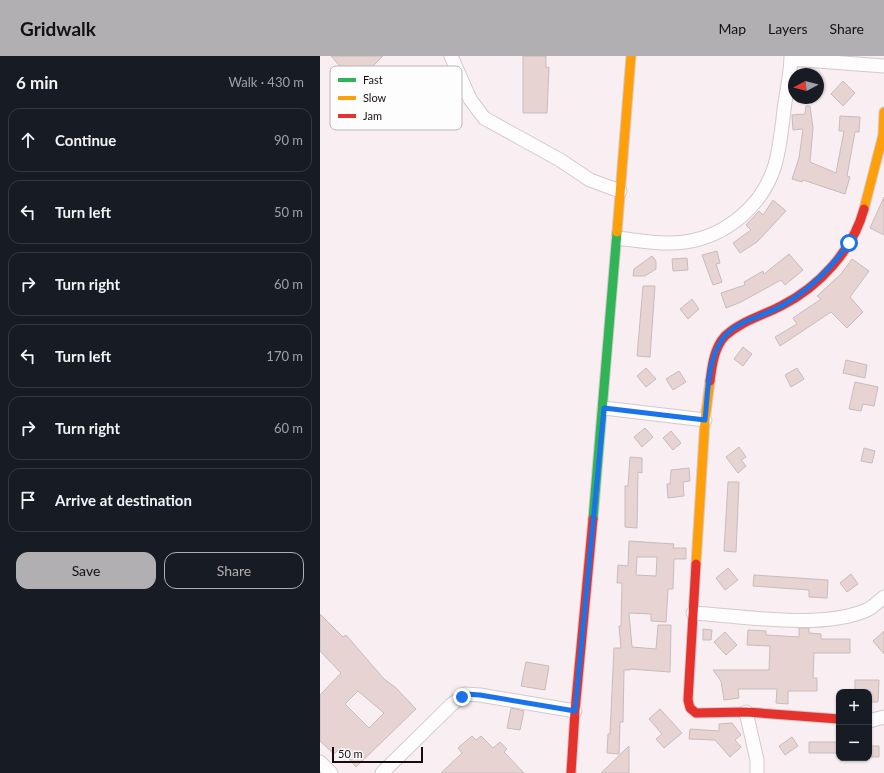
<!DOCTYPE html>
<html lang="en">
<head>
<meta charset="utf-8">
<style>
	body { margin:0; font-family:Lato,sans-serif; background:#20242c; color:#f1f3f6 }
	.controls { position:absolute; right:12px; bottom:12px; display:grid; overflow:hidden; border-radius:8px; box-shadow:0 1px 3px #0004 }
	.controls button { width:36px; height:36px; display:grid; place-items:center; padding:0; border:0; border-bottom:1px solid #363941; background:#171b24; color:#f1f3f6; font:20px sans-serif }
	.compass { position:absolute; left:468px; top:12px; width:36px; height:36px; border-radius:50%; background:#171b24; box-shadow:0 1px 3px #0004; rotate:263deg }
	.scale { position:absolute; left:12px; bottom:10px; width:91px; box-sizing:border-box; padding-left:4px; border:2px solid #170d0f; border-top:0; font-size:11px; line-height:14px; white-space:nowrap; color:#170d0f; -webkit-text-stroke:3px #fdfdfd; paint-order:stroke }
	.stop { position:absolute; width:12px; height:12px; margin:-9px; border:3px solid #1a73e8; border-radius:50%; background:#fff }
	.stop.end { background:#1a73e8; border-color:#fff; box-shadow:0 1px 4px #0008 }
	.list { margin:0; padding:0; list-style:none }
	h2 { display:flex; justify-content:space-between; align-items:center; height:52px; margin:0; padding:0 16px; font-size:17px }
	h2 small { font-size:13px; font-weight:400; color:#9ea1a6 }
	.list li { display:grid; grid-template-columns:26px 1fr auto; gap:12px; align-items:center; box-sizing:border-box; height:64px; margin:0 8px 8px; padding:0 8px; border:1px solid #363941; border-radius:12px }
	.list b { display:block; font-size:15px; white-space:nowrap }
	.list em { font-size:13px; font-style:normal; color:#9ea1a6 }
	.actions { display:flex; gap:8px; padding:12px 16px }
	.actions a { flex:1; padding:9px 0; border:1px solid #b2afb2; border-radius:12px; text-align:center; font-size:14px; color:#b2afb2 }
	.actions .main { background:#b2afb2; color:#111 }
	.icon { flex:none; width:22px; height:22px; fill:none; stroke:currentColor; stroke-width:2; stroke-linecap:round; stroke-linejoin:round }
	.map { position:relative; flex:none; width:564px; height:717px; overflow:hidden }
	header { display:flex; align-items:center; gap:24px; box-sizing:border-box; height:56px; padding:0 20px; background:#b2afb2; color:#111 }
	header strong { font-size:19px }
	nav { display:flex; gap:22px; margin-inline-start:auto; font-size:14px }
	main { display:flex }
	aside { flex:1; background:#171b24 }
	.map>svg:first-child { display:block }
	.building { fill:#e8d3d3; stroke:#c7bcbd; fill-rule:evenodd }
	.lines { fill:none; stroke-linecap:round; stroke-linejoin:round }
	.street-casing { stroke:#d4c9cc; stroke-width:15 }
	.fast-casing { stroke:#d4c9cc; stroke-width:11 }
	.slow-casing { stroke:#d4c9cc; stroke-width:11 }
	.jam-casing { stroke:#d4c9cc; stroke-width:11 }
	.street { stroke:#fefcfd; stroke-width:13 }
	.fast { stroke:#30b455; stroke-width:9 }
	.slow { stroke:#ff9f0a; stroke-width:9 }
	.jam { stroke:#e5322d; stroke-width:9 }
	.route { stroke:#1a73e8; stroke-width:5 }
	.key { fill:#fdfdfd; stroke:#b8b5b6; stroke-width:1 }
	.key-label { font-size:11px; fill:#170d0f }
</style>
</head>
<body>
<header>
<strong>Gridwalk</strong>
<nav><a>Map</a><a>Layers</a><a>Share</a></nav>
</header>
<main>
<aside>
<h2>6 min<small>Walk · 430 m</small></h2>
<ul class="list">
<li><svg class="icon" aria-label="ahead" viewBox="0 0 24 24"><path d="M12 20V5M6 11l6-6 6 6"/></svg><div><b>Continue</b></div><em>90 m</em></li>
<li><svg class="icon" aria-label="left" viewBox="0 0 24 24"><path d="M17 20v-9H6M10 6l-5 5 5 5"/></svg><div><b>Turn left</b></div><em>50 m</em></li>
<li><svg class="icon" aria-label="right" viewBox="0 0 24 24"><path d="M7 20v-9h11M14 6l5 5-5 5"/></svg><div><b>Turn right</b></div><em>60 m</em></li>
<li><svg class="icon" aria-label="left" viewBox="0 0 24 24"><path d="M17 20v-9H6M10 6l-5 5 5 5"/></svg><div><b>Turn left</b></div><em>170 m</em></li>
<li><svg class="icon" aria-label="right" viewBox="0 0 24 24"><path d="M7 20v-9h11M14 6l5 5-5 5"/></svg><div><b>Turn right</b></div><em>60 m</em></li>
<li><svg class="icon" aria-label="arrive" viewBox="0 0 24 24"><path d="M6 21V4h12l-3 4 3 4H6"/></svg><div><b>Arrive at destination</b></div></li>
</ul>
<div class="actions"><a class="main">Save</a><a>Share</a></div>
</aside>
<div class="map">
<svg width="564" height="717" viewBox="0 0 564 717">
	<rect width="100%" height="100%" fill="#f9eef1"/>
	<path class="building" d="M 11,0 L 63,0 L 35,28 Z
		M 203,0 L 226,0 L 226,12 L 229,11 L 227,57 L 203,57 Z
		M 523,25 L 535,37 L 523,50 L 511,38 Z
		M 486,50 L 490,50 L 493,72 L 490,106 L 516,117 L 524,75 L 519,75 L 520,60 L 540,61 L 539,76 L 535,76 L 527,120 L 530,121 L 525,138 L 483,124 L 482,126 L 472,123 L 479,102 L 483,73 L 473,74 L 472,59 L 485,58 Z
		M 564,141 L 564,179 L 550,172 Z
		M 453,144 L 466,155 L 437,186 L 420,197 L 413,187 L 431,174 L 426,169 L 439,155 L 443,159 Z
		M 397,195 L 400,207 L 396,208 L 402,226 L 393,229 L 382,199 Z
		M 469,198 L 483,214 L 465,229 L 461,224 L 421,246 L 406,252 L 401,237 L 425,229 L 424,226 L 443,215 L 444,218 Z
		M 332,200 L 336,205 L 336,213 L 325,220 L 313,220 L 314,213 Z
		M 367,202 L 368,214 L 353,215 L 352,203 Z
		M 532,203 L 549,215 L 530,241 L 543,256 L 527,272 L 511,256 L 460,290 L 455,281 L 477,268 L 473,262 L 501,243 L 497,240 L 521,218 Z
		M 323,230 L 335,230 L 330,301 L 317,300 Z
		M 372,243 L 379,253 L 368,263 L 360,253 Z
		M 423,291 L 432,298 L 423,310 L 414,303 Z
		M 526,304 L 547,309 L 545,322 L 523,317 Z
		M 326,312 L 336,323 L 326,331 L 317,320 Z
		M 477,312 L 484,323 L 471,331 L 465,319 Z
		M 359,315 L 366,326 L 353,334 L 346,323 Z
		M 535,326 L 558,331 L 554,350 L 543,348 L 541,355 L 529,353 Z
		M 325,372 L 333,381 L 322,391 L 314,381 Z
		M 351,375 L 361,387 L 353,394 L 343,382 Z
		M 419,391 L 426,401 L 421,404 L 426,410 L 418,417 L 406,401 Z
		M 544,392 L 555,395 L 552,407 L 541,405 Z
		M 310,401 L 322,402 L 322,417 L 318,416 L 317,472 L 305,471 L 305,430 L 308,430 Z
		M 369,412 L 370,425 L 363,426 L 364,440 L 348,442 L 347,428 L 350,428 L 351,414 Z
		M 408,426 L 419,426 L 416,496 L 404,495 Z
		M 309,485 L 354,488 L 353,492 L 366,492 L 366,503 L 354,503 L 353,533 L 348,533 L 346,566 L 331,565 L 331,558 L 309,557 L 312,591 L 336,593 L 338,569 L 351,569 L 350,616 L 310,613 L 310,614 L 304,614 L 303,666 L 300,666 L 299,698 L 287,697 L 288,678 L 290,678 L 294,592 L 301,592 L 299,570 L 301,570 L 302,527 L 297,527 L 298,509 L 308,510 ZM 317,501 L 337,501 L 336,520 L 316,519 Z
		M 408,512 L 418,524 L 405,534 L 396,522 Z
		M 531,518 L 538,528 L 527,536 L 520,527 Z
		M 434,519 L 508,524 L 507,542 L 489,541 L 489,534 L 433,530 Z
		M 0,558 L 23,581 L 26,579 L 64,623 L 76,632 L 96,653 L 36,711 L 20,692 L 14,698 L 0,685 L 0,639 L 21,617 L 0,595 ZM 38,635 L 64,657 L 49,672 L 25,648 Z
		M 479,572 L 489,572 L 489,577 L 501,578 L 501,583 L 530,583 L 530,597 L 494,597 L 493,622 L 497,622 L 497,635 L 468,635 L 468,648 L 456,647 L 457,633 L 418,633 L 419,642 L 404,644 L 401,625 L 393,614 L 449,614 L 450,590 L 427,589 L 428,574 L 446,575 L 446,579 L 479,581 Z
		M 383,573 L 392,574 L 391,584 L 383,584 Z
		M 564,575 L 564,598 L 553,585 Z
		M 405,576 L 417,589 L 406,599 L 394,586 Z
		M 206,606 L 229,610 L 225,634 L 201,630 Z
		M 535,624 L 559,624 L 558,646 L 549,646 L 549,636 L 535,636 Z
		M 191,652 L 204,655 L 200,674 L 187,672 Z
		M 340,653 L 362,677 L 344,692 L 336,683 L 342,678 L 329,663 Z
		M 412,667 L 421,679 L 415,684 L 421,691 L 410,701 L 395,684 L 369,683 L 370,673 L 399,675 L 399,668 Z
		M 152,680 L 156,684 L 161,680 L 173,692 L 180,686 L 187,693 L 184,696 L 204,717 L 121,717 L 142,697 L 138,692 Z
		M 472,681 L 478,690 L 465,699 L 459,690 Z
		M 489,686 L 519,686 L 519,697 L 489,697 Z
		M 309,690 L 309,717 L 281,717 Z
		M 549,690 L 559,690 L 559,701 L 549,701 Z"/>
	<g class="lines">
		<defs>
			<path id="street" d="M 131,0 L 150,43 L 164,62 L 240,104 L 270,124 L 300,135
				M 471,3 L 564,10
				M 298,182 C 320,185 343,189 365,186 C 407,180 443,149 455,109 C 460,91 462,72 464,54 C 466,36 471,18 471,0
				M 284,352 L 385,364
				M 373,557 C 424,560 501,574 547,554 C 553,551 559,545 564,541
				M 426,656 L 437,704 L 437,717
				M 549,665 L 564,661
				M 0,706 L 11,717
				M 62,717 L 131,649 L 145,638 L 160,639 L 255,655"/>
			<path id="fast" d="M 273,463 L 297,176"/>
			<path id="slow" d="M 544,153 L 563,79 L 564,56
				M 297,176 L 311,0
				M 376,508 L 385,364 L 390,325"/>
			<path id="jam" d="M 390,325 C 392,310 394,292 405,280 C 421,265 442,260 461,250 C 499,231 533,194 544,153
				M 376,508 L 368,644 L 370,652 L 376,657 L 426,656 L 519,663
				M 251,717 L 255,655 L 273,463"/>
		</defs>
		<use href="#street" class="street-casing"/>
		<use href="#fast" class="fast-casing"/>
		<use href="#slow" class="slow-casing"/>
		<use href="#jam" class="jam-casing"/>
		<use href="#street" class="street"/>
		<use href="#fast" class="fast"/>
		<use href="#slow" class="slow"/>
		<use href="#jam" class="jam"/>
	</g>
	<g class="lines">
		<path class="route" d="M 142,641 L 145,638 L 160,639 L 255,655 L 284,352 L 385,364 C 388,338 387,302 404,281 C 418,264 445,260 463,249 C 491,233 511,212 529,187"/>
	</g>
	<rect x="10" y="10" width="132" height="64" rx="6" class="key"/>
	<rect x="18" y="22" width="18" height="4" fill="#30b455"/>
	<rect x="18" y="40" width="18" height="4" fill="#ff9f0a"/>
	<rect x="18" y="58" width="18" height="4" fill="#e5322d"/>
	<g class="key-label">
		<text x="43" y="28">Fast</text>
		<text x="43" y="46">Slow</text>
		<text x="43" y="64">Jam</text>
	</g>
</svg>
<div class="controls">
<button>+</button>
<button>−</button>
</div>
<svg class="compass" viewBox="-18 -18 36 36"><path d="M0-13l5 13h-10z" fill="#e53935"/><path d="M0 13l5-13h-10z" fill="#9ea1a6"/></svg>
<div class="scale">50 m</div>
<div class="stop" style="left:529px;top:187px"></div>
<div class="stop end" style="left:142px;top:641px"></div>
</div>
</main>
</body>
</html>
